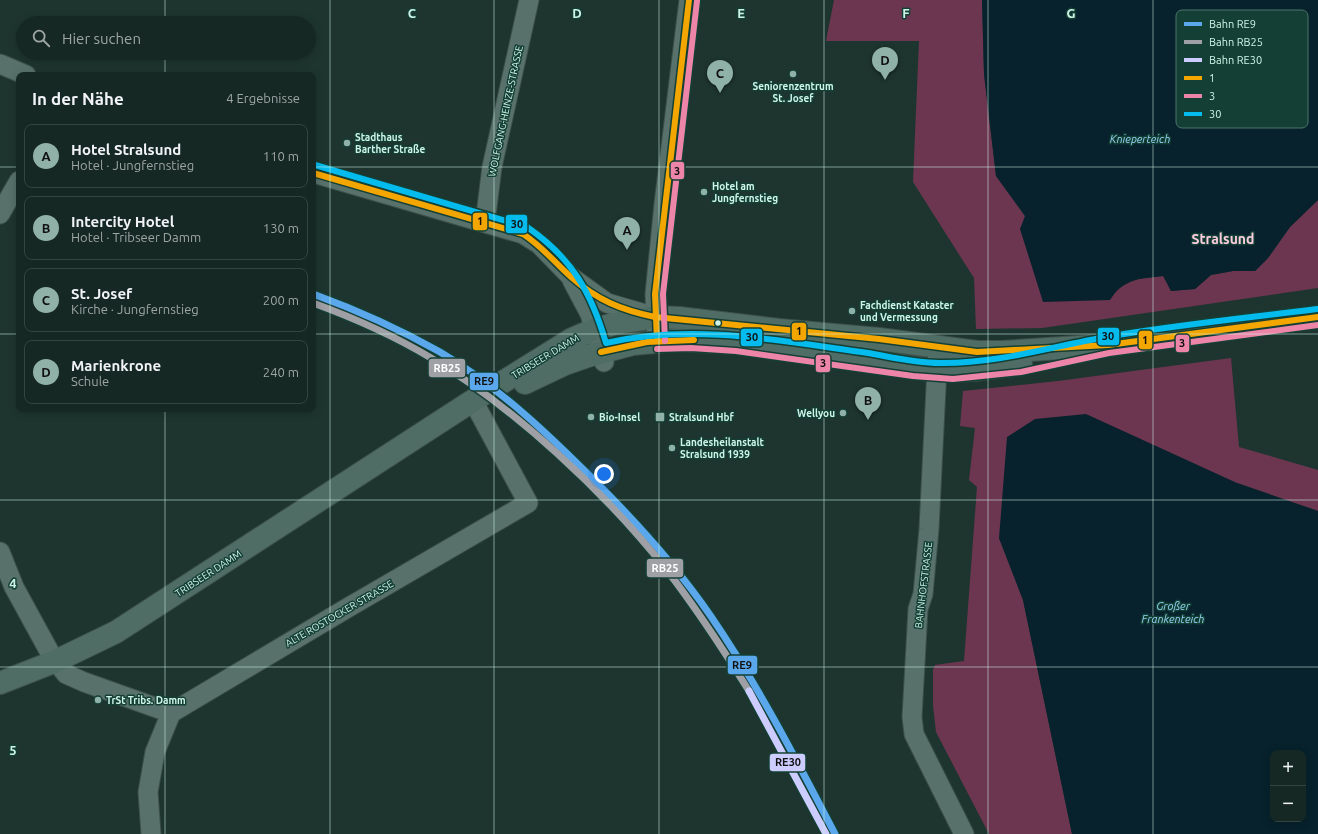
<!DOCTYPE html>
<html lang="de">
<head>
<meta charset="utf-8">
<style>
	body { margin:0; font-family:Ubuntu,sans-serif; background:#233430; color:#f1f3f6 }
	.controls { position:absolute; right:12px; bottom:12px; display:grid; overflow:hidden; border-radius:8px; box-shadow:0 2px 10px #0003 }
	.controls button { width:36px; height:36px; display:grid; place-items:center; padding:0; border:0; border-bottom:1px solid #354441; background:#162823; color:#f1f3f6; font:20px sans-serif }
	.you { position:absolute; left:604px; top:474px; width:14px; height:14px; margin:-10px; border:3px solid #fff; border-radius:50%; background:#1a73e8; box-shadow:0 0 0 6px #1a73e833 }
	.badge { display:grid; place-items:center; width:26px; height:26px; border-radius:50%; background:#90b1a7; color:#111; font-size:13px; font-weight:700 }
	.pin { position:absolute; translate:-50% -33px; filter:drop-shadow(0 1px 2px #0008) }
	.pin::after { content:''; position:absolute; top:21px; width:14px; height:12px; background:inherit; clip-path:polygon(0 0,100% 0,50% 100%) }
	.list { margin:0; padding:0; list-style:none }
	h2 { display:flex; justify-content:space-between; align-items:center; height:52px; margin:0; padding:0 16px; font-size:17px }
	h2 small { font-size:13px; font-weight:400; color:#9ea6a6 }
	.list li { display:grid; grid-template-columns:26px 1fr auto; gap:12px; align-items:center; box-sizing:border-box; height:64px; margin:0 8px 8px; padding:0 8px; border:1px solid #354441; border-radius:8px }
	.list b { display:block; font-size:15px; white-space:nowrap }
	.list p { margin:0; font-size:13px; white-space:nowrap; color:#9ea6a6 }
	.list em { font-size:13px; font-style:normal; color:#9ea6a6 }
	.icon { flex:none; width:22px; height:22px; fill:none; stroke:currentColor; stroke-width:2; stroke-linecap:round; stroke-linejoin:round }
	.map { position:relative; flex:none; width:1318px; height:834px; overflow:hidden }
	.search { position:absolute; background:#162823; box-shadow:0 2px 10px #0003; left:16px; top:16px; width:300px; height:44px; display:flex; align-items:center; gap:10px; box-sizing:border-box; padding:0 14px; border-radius:22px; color:#9ea6a6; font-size:15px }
	.panel { position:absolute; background:#162823; box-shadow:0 2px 10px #0003; left:16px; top:72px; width:300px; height:340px; border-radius:8px }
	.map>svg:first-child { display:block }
	.green { fill:#6d3650 }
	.water { fill:#07222d; fill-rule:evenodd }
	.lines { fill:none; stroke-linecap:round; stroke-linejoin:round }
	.minor-casing { stroke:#3c5049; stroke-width:21 }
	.major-casing { stroke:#3c5049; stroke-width:24 }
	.minor { stroke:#58726b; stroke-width:19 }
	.major { stroke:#4f6c65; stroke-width:22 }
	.bus-1-casing { stroke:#143f34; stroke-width:9 }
	.bus-2-casing { stroke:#143f34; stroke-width:9 }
	.bus-3-casing { stroke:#143f34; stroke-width:9 }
	.bus-1 { stroke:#f3a500; stroke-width:6 }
	.bus-2 { stroke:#ec85a8; stroke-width:6 }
	.bus-3 { stroke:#04bbee; stroke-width:6 }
	.rail-1-casing { stroke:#143f34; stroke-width:10 }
	.rail-2-casing { stroke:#143f34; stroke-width:10 }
	.rail-3-casing { stroke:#143f34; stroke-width:10 }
	.rail-1 { stroke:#5aa8eb; stroke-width:7 }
	.rail-2 { stroke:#9ea0a6; stroke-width:7 }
	.rail-3 { stroke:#ccf; stroke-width:7 }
	.grid { fill:none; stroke:#cef4e7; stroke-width:1; stroke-opacity:0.55 }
	.poi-dot { fill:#90b1a7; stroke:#143f34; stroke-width:1.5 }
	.bus-dot { fill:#cef4e7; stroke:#143f34; stroke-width:1.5 }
	.labels { text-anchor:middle; stroke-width:3; stroke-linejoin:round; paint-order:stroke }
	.poi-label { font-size:10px; font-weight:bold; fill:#cef4e7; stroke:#143f34; text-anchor:start }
	.street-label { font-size:10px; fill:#cef4e7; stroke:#143f34 }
	.water-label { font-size:11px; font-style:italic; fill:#93d2f4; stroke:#143f34 }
	.district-label { font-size:14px; font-weight:bold; fill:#fecde0; stroke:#143f34 }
	.key { fill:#143f34; stroke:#4c756a; stroke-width:1 }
	.key-label { font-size:11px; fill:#cef4e7 }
	.grid-label { font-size:13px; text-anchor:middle; font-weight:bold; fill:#cef4e7; stroke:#143f34; stroke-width:3; stroke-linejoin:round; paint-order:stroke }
	.line-badge { stroke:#143f34; stroke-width:1.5 }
	.badge-label { font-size:11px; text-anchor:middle; font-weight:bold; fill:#fff }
	.pale-badge-label { font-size:11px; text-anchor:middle; font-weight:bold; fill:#111 }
</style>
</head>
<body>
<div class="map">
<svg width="1318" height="834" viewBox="0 0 1318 834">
	<rect width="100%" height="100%" fill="#1e352f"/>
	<path class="green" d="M 834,0 L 982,0 L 984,74 L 996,176 L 1025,216 L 1117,289 L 1136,279 L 1164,276 L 1171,291 L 1195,289 L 1211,275 L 1233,271 L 1255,271 L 1268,258 L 1290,227 L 1318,200 L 1318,288 L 1042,328 L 976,329 L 974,278 L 913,182 L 919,41 L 826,41 Z
		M 1231,358 L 1239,447 L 1318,470 L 1318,511 L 1237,483 L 999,538 L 1023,600 L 1072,834 L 989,834 L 936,732 L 933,705 L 933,670 L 935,665 L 964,661 L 977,487 L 969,480 L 975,428 L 960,426 L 963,391 L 1058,381 Z"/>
	<path class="water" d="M 982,0 L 1318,0 L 1318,200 L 1290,227 L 1268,258 L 1255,271 L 1233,271 L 1211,275 L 1195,289 L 1171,291 L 1163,276 C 1139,279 1124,278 1110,300 L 1043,302 L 1020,229 L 1025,216 L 996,176 L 984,74 Z
		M 1086,414 L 1237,483 L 1318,511 L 1318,834 L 1072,834 L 1023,600 L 999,538 L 1007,437 L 1035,419 ZM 1273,753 L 1303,753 L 1303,819 L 1273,819 Z"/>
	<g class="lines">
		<defs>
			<path id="minor" d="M 0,64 L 26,75
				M 313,173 L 523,234 L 539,244 L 571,277 L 607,303 L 652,316
				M 0,214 L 19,181
				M 485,223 L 492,167 L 529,0
				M 572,280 L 590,314 L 604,362
				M 657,341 L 655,294 L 664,204 L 689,0
				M 938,347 L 929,529 L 923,594 L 918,609 L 912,717 L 914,734 L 964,834
				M 0,552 L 14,587 L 49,651
				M 56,661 L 66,674 L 84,682 L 171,713
				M 171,713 L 349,607 L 528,503 L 478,410
				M 151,834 L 148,792 L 155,752 L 171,713"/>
			<path id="major" d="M 525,383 L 565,364 L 588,356 L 633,344 L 676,340 L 737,343 L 937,371 L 973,370 L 1021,364
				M 0,683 L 56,661 L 116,632 L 469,403 L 572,339 L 595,329 L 614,324 L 655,317 L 679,318 L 779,330 L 879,339 L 977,352 L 1002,352 L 1108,345 L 1318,317"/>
		</defs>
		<use href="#minor" class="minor-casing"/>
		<use href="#major" class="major-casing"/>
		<use href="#minor" class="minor"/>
		<use href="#major" class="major"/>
		<defs>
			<path id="bus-1" d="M 313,173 L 523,234 C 543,247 553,261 571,277 C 597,300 621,310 655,317 L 879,339 L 977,352 L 1108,345 L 1318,317
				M 657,341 L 655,294 L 689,0
				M 601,352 L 647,342 L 694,340"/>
			<path id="bus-2" d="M 665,341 L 663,294 L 697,1
				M 657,349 L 691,348 L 736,351 L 913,376 L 953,379 L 1021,372 L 1109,353 L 1318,325"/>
			<path id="bus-3" d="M 315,165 L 527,227 C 572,258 591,292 606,343 C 693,323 781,341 868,353 C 891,357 915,363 939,363 C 996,364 1050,347 1106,337 C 1176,325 1247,318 1317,309"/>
		</defs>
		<use href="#bus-1" class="bus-1-casing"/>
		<use href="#bus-2" class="bus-2-casing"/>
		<use href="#bus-3" class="bus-3-casing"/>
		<use href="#bus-1" class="bus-1"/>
		<use href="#bus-2" class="bus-2"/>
		<use href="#bus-3" class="bus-3"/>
		<defs>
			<path id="rail-1" d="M 313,294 C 357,310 399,329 440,352 C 499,387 549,435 597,483 C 639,525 677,567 710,615 C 758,685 796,759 835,834"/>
			<path id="rail-2" d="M 313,303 C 354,318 393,335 431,358 C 515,408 605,492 666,569 C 696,608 723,649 749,691"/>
			<path id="rail-3" d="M 749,691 L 826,834"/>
		</defs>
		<use href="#rail-1" class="rail-1-casing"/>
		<use href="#rail-2" class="rail-2-casing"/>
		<use href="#rail-3" class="rail-3-casing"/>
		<use href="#rail-1" class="rail-1"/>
		<use href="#rail-2" class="rail-2"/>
		<use href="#rail-3" class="rail-3"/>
	</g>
	<path class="grid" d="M 165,0 L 165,23M 330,0 L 330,834M 494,0 L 494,834M 659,0 L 659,834M 824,0 L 824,834M 988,0 L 988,834M 1153,0 L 1153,834M 165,53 L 165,75M 0,167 L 19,167M 313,167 L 1318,167M 0,334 L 19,334M 313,334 L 1318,334M 165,409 L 165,834M 0,500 L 1318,500M 0,667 L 1318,667"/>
	<g class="poi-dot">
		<circle cx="793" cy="74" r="4"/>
		<circle cx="347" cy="143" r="4"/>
		<circle cx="704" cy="192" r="4"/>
		<circle cx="852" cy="311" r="4"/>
		<circle cx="843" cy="413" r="4"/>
		<circle cx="591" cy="417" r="4"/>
		<rect x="655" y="412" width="10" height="10" rx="2"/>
		<circle cx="672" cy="448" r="4"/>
		<circle cx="98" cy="700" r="4"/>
	</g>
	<circle class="bus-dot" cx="718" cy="323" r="3.5"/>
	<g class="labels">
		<g class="poi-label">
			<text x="793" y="90" text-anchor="middle">Seniorenzentrum<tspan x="793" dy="12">St. Josef</tspan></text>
			<text x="355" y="141">Stadthaus<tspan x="355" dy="12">Barther Straße</tspan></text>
			<text x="712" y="190">Hotel am<tspan x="712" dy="12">Jungfernstieg</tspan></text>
			<text x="860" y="309">Fachdienst Kataster<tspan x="860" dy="12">und Vermessung</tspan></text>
			<text x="835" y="417" text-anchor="end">Wellyou</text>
			<text x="599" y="421">Bio-Insel</text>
			<text x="669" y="421">Stralsund Hbf</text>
			<text x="680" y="446">Landesheilanstalt<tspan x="680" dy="12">Stralsund 1939</tspan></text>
			<text x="106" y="704">TrSt Tribs. Damm</text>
		</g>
		<g class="street-label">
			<text transform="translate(505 111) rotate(-78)" y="4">WOLFGANG-HEINZE-STRASSE</text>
			<text transform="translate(545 356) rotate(-31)" y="4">TRIBSEER DAMM</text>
			<text transform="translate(208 573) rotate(-33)" y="4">TRIBSEER DAMM</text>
			<text transform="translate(923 585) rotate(-83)" y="4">BAHNHOFSTRASSE</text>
			<text transform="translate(339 613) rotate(-30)" y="4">ALTE ROSTOCKER STRASSE</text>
		</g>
		<g class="water-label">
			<text x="1140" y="143">Knieperteich</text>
			<text x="1173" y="610">Großer<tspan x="1173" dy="13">Frankenteich</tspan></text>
		</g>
		<g class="district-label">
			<text x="1223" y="244">Stralsund</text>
		</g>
	</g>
	<rect x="1176" y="10" width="132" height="118" rx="6" class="key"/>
	<rect x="1184" y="22" width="18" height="4" fill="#5aa8eb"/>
	<rect x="1184" y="40" width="18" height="4" fill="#9ea0a6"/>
	<rect x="1184" y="58" width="18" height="4" fill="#ccf"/>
	<rect x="1184" y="76" width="18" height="4" fill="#f3a500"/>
	<rect x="1184" y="94" width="18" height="4" fill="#ec85a8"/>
	<rect x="1184" y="112" width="18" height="4" fill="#04bbee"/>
	<g class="key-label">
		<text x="1209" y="28">Bahn RE9</text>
		<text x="1209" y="46">Bahn RB25</text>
		<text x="1209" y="64">Bahn RE30</text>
		<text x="1209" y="82">1</text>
		<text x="1209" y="100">3</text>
		<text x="1209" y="118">30</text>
	</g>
	<g class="grid-label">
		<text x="412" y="18">C</text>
		<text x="577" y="18">D</text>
		<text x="741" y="18">E</text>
		<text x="906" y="18">F</text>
		<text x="1071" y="18">G</text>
		<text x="13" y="588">4</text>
		<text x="13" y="755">5</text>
	</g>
	<g class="line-badge">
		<rect x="670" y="161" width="15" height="19" rx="4" fill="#ec85a8"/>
		<rect x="472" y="212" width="16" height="19" rx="4" fill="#f3a500"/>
		<rect x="505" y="214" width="23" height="20" rx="4" fill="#04bbee"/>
		<rect x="791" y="322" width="16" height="19" rx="4" fill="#f3a500"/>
		<rect x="1097" y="327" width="23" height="19" rx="4" fill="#04bbee"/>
		<rect x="740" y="328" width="23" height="19" rx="4" fill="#04bbee"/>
		<rect x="1138" y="330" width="15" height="20" rx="4" fill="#f3a500"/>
		<rect x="1175" y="334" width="15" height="19" rx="4" fill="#ec85a8"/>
		<rect x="815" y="354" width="16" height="19" rx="4" fill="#ec85a8"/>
		<rect x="428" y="358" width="38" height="20" rx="4" fill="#9ea0a6"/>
		<rect x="469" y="372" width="30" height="19" rx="4" fill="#5aa8eb"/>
		<rect x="646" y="558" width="38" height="20" rx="4" fill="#9ea0a6"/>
		<rect x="727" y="655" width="31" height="20" rx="4" fill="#5aa8eb"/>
		<rect x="769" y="753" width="37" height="19" rx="4" fill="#ccf"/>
	</g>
	<g class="badge-label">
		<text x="447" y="372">RB25</text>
		<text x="665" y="572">RB25</text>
	</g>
	<g class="pale-badge-label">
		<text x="677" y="175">3</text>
		<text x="480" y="225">1</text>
		<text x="517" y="228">30</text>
		<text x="799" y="335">1</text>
		<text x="1108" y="340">30</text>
		<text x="752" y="341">30</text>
		<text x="1145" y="344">1</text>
		<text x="1182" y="347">3</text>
		<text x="823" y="367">3</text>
		<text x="484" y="385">RE9</text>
		<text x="742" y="669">RE9</text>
		<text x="788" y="766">RE30</text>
	</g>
</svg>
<div class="controls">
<button>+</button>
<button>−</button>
</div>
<div class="you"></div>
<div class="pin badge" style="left:627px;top:250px">A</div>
<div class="pin badge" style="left:868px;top:420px">B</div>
<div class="pin badge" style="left:720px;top:93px">C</div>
<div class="pin badge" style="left:885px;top:80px">D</div>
<div class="search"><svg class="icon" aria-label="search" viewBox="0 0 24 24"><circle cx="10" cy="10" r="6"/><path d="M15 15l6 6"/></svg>Hier suchen</div>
<section class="panel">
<h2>In der Nähe<small>4 Ergebnisse</small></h2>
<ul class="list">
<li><span class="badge">A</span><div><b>Hotel Stralsund</b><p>Hotel · Jungfernstieg</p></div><em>110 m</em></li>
<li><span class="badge">B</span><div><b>Intercity Hotel</b><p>Hotel · Tribseer Damm</p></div><em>130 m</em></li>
<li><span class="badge">C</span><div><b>St. Josef</b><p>Kirche · Jungfernstieg</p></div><em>200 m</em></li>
<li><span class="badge">D</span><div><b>Marienkrone</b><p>Schule</p></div><em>240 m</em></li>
</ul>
</section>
</div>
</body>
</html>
